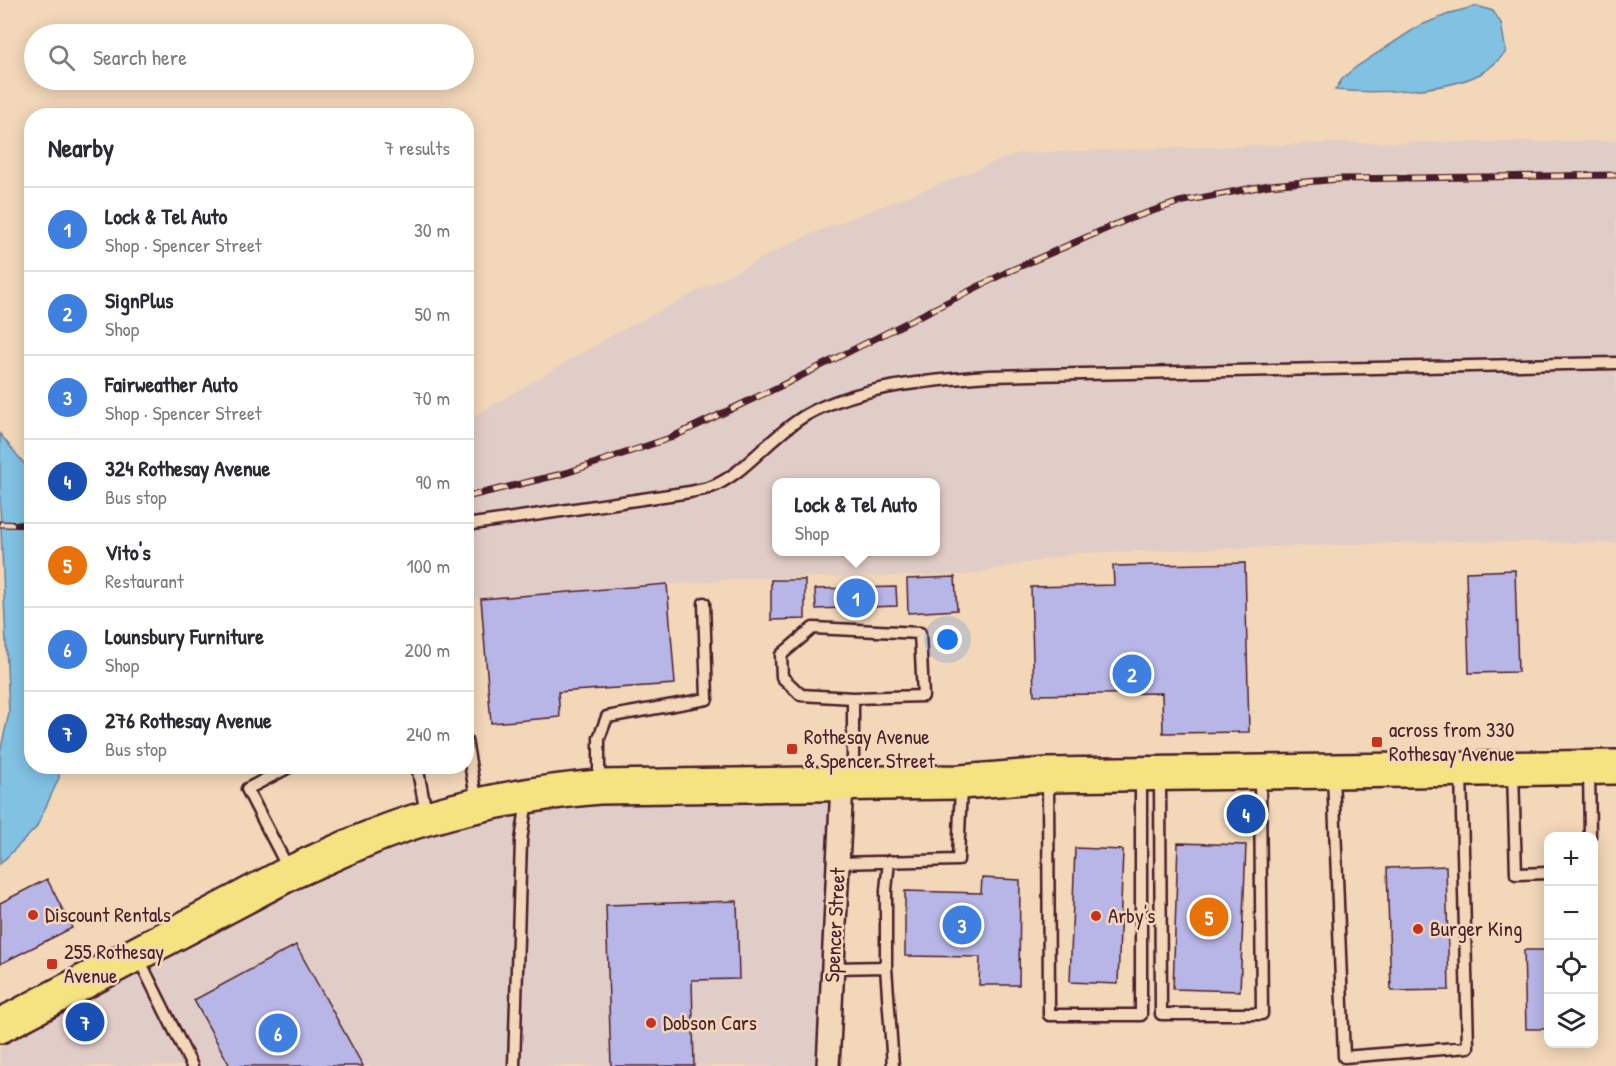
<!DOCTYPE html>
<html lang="en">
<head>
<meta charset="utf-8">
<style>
	body { margin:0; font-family:"Patrick Hand",sans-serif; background:#f2f2f3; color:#2b2b33 }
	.controls { position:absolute; right:18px; bottom:18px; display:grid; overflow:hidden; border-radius:12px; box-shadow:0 3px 15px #0003 }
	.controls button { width:54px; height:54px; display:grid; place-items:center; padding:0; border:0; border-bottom:2px solid #e1e1e2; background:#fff; color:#2b2b33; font:30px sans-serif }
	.you { position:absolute; left:948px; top:640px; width:21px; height:21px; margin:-15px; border:4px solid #fff; border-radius:50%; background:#1a73e8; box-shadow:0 0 0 9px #1a73e833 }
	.badge { display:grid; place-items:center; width:39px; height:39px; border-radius:50%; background:#c8321e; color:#fff; font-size:20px; font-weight:700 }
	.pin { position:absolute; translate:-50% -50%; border:3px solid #fff; box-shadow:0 2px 6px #0006 }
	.popup { position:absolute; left:772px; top:478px; width:168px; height:78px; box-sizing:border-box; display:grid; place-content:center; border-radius:12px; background:#fff; filter:drop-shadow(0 2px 4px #0005); font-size:20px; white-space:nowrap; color:#7c7c81 }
	.popup b { font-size:22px; color:#2b2b33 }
	.popup::after { content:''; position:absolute; left:50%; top:100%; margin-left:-12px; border:12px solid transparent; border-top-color:#fff }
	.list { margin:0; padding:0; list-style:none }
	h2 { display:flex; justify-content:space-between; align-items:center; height:78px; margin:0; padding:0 24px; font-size:26px }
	h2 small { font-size:20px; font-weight:400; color:#7c7c81 }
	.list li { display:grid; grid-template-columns:39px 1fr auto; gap:18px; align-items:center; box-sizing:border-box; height:84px; padding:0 24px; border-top:2px solid #e1e1e2 }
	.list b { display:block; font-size:22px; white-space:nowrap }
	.list p { margin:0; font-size:20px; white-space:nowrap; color:#7c7c81 }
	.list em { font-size:20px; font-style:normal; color:#7c7c81 }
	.icon { flex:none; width:33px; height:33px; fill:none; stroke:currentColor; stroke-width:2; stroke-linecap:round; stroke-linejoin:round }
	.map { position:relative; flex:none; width:1616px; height:1066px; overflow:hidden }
	.search { position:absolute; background:#fff; box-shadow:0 3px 15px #0003; left:24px; top:24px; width:450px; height:66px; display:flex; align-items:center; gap:15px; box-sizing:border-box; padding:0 21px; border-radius:33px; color:#7c7c81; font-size:22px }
	.panel { position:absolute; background:#fff; box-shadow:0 3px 15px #0003; left:24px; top:108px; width:450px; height:666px; border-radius:24px }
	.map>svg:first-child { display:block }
	.built { fill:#e1cdc7; fill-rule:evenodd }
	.water { fill:#81c1e2; stroke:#6b8099; stroke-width:1.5 }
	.building { fill:#b8b5e7; stroke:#4a1f2b; stroke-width:1.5 }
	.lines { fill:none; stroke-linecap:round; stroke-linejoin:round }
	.lane-casing { stroke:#4a1f2b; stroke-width:15 }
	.street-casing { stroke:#4a1f2b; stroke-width:26 }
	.primary-casing { stroke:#4a1f2b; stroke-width:38 }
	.lane { stroke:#f2d7b9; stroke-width:10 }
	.street { stroke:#f2d7b9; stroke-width:21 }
	.primary { stroke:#f5e382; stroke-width:33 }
	.rail-casing { stroke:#4a1f2b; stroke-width:7 }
	.rail { stroke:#f2d7b9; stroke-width:4.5; stroke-dasharray:14; stroke-linecap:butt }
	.poi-dot { fill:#c8321e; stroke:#f2d7b9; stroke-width:2 }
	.labels { text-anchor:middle; stroke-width:5; stroke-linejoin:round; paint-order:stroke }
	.poi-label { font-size:21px; fill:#4a1f2b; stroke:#f2d7b9; text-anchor:start }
	.street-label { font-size:21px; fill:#4a1f2b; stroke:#f2d7b9 }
</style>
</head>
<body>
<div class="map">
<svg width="1616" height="1066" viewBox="0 0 1616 1066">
	<rect width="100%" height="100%" fill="#f2d7b9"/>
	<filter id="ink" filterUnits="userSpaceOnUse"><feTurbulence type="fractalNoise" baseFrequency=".0167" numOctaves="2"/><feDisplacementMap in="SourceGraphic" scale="12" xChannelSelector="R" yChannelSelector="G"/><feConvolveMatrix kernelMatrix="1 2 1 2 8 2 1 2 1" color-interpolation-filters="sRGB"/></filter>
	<g filter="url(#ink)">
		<path class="built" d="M 1616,141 L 1616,543 L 1460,541 L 1078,553 L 964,575 L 755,578 L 481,599 L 467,597 L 467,420 L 613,335 L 803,237 L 1019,153 L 1330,143 ZM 776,482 L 936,482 L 936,552 L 776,552 Z
			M 842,784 L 828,1066 L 0,1066 L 0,1026 L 290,873 L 478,806 Z"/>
		<path class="water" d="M 1477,6 L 1493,11 L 1501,23 L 1506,52 C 1500,58 1493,66 1485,71 C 1453,92 1373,94 1335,90 L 1343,78 L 1356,67 L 1419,26 L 1454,12 Z
			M 0,434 L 26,466 L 31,477 L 32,766 L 60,767 L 59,778 L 36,828 L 0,864 L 0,752 L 9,713 L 0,505 Z"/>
		<path class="building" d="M 1245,563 L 1249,732 L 1163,733 L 1162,693 L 1034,695 L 1031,587 L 1114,585 L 1113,566 Z
			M 1515,570 L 1518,672 L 1469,673 L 1466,572 Z
			M 955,577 L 957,610 L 908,613 L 907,579 Z
			M 771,580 L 805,580 L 805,619 L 771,620 Z
			M 667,584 L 675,684 L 558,692 L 560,717 L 491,723 L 481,599 Z
			M 896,587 L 897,606 L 816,609 L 815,589 Z
			M 1178,843 L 1246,845 L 1240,991 L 1173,989 Z
			M 1075,848 L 1123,850 L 1118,984 L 1070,982 Z
			M 1446,866 L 1449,990 L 1391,991 L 1387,868 Z
			M 982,878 L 1020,880 L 1019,985 L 979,985 L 980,957 L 905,956 L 905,891 L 981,893 Z
			M 47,879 L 72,928 L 0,964 L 0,903 Z
			M 737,901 L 739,979 L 692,980 L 694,1066 L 611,1066 L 606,905 Z
			M 296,945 L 363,1066 L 230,1066 L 194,1000 Z
			M 1524,950 L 1548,950 L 1548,1029 L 1526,1029 Z"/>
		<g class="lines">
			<defs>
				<path id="lane" d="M 466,525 L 690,492 C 698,490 708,489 716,485 C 750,468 773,434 806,415 C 857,386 932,380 989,376 L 1616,363
					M 466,740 L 477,803
					M 417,766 L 426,813
					M 1589,770 L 1590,836
					M 1513,772 L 1516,874 L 1548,873
					M 1333,774 L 1344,1057 L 1468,1047 L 1461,773
					M 1160,777 L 1161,1014 L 1262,1014 L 1260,777
					M 1048,779 L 1049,1015 L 1141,1015 L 1141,778
					M 853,780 L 853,698 L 923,696 L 920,633 L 813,628 L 781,655 L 782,677 L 801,695 L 853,698
					M 599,784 L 599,738 L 607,717 L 707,699 L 704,603
					M 838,863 L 958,860 L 961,786
					M 289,870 L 247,789 L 291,766
					M 138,957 L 192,1066
					M 886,967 L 886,890 L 889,861
					M 832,968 L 886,967 L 893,1066
					M 514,1066 L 521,841 L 527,800"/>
				<path id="street" d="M 828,1066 L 842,784"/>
				<path id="primary" d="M 0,1026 L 290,873 C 335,853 380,831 427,818 C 483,802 541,792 599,787 L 961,782 L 1048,775 L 1616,767"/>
			</defs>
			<use href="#lane" class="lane-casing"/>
			<use href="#street" class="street-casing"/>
			<use href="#primary" class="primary-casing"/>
			<use href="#lane" class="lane"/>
			<use href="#street" class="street"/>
			<use href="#primary" class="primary"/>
			<defs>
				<path id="rail" d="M 466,497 L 566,473 L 670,438 L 789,382 L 1005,273 L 1126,220 L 1179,202 L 1269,185 L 1340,179 L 1616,175
					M 0,524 L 32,525"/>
			</defs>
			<use href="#rail" class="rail-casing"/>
			<use href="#rail" class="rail"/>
		</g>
	</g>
	<g class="poi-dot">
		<rect x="1371" y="736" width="12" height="12" rx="3"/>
		<rect x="786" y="743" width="12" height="12" rx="3"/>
		<circle cx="33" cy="915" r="6"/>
		<circle cx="1096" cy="916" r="6"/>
		<circle cx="1418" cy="929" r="6"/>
		<rect x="46" y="958" width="12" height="12" rx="3"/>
		<circle cx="651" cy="1023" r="6"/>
	</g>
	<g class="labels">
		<g class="poi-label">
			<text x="1389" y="737">across from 330<tspan x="1389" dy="24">Rothesay Avenue</tspan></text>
			<text x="804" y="744">Rothesay Avenue<tspan x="804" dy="24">&amp; Spencer Street</tspan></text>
			<text x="45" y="922">Discount Rentals</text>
			<text x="1108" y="923">Arby's</text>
			<text x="1430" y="936">Burger King</text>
			<text x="64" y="959">255 Rothesay<tspan x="64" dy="24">Avenue</tspan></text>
			<text x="663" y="1030">Dobson Cars</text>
		</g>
		<g class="street-label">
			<text transform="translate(835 925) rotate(-87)" y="7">Spencer Street</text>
		</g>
	</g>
</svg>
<div class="controls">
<button>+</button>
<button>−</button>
<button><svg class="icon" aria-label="locate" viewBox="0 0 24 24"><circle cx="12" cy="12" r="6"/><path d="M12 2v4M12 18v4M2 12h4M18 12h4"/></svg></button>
<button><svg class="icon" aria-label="layers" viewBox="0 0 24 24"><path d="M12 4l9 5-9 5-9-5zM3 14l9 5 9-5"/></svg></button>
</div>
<div class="you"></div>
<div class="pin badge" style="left:856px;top:598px;background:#3f7fe0">1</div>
<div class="popup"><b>Lock &amp; Tel Auto</b>Shop</div>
<div class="pin badge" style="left:1132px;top:674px;background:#3f7fe0">2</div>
<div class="pin badge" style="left:962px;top:925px;background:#3f7fe0">3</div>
<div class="pin badge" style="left:1246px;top:814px;background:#1a4fb4">4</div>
<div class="pin badge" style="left:1209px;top:917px;background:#e8710a">5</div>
<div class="pin badge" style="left:278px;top:1033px;background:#3f7fe0">6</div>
<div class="pin badge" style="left:85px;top:1022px;background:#1a4fb4">7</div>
<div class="search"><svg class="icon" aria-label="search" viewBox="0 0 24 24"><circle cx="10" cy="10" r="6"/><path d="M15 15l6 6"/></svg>Search here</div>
<section class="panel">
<h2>Nearby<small>7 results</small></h2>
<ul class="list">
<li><span class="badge" style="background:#3f7fe0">1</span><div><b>Lock &amp; Tel Auto</b><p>Shop · Spencer Street</p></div><em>30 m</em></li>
<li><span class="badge" style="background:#3f7fe0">2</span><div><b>SignPlus</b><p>Shop</p></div><em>50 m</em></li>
<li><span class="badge" style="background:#3f7fe0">3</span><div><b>Fairweather Auto</b><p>Shop · Spencer Street</p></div><em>70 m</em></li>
<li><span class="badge" style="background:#1a4fb4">4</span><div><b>324 Rothesay Avenue</b><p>Bus stop</p></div><em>90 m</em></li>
<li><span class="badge" style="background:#e8710a">5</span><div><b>Vito's</b><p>Restaurant</p></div><em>100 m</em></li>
<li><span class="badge" style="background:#3f7fe0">6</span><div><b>Lounsbury Furniture</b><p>Shop</p></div><em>200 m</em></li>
<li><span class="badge" style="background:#1a4fb4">7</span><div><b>276 Rothesay Avenue</b><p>Bus stop</p></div><em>240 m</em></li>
</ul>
</section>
</div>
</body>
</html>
